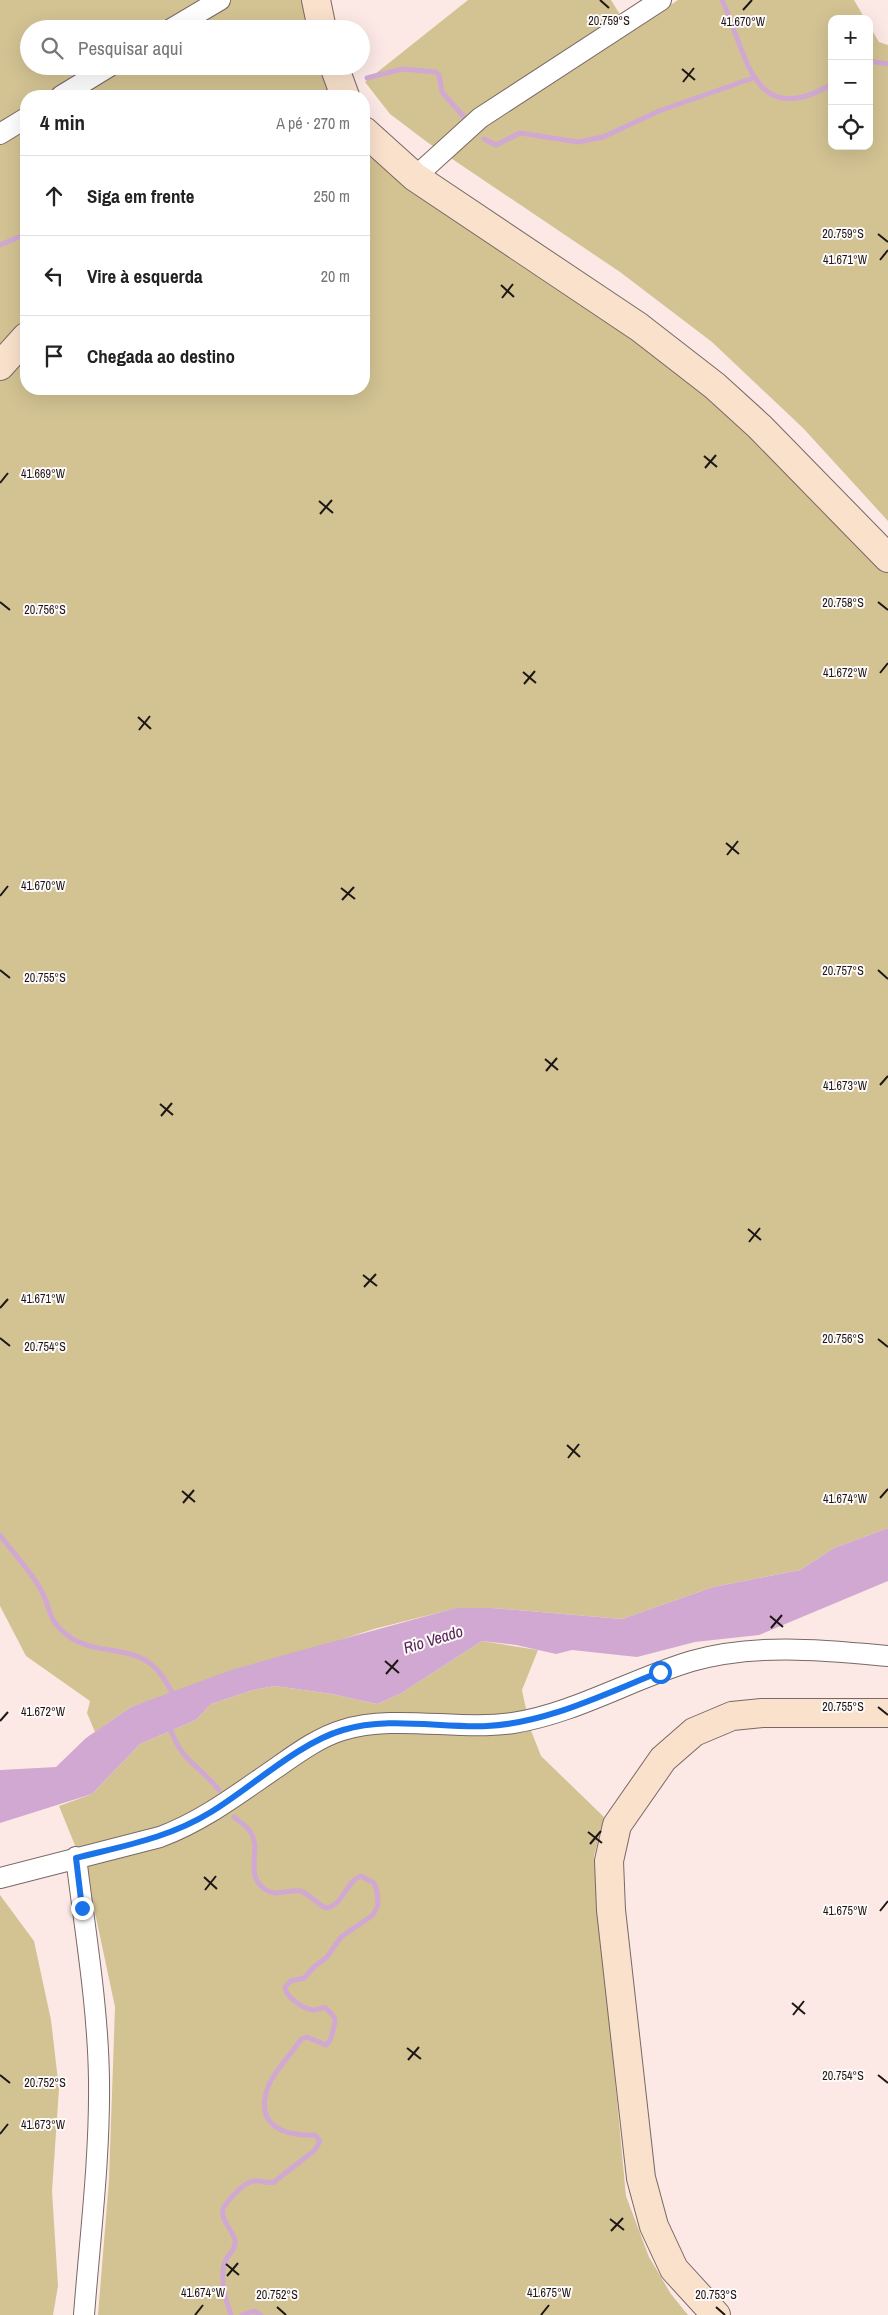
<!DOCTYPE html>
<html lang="pt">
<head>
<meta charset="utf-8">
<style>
	body { margin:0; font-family:"Archivo Narrow",sans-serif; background:#f2f2f2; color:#222 }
	.controls { position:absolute; right:15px; top:15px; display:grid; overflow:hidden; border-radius:10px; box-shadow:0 5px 20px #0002 }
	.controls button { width:45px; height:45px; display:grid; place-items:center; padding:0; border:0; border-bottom:1px solid #e0e0e0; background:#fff; color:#222; font:25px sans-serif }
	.stop { position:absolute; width:15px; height:15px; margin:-11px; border:4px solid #1a73e8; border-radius:50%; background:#fff }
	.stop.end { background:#1a73e8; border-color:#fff; box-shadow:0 1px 5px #0008 }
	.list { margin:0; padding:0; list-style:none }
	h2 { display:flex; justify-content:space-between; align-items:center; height:65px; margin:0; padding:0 20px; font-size:21px }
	h2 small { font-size:16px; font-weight:400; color:#767676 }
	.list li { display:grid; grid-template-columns:32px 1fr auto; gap:15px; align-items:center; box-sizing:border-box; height:80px; padding:0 20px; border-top:1px solid #e0e0e0 }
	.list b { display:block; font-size:19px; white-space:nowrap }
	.list em { font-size:16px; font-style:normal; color:#767676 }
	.icon { flex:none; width:28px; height:28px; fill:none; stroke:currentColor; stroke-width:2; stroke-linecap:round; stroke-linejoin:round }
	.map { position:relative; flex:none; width:888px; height:2315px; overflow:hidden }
	.search { position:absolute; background:#fff; box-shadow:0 5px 20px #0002; left:20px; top:20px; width:350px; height:55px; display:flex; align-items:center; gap:12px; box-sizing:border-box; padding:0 18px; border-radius:28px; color:#767676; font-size:19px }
	.panel { position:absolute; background:#fff; box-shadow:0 5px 20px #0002; left:20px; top:90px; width:350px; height:305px; border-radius:20px }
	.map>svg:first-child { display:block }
	.green { fill:#d3c393 }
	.water { fill:#d1a8d2 }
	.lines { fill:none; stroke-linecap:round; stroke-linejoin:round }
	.stream { stroke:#d1a8d2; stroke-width:5 }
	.street-casing { stroke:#796865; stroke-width:22 }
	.secondary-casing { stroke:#796865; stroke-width:30 }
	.street { stroke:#fff; stroke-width:20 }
	.secondary { stroke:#f9e1cc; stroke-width:28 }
	.route { stroke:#1a73e8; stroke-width:6 }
	.ticks { fill:none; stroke:#1c1615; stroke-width:2 }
	.labels { text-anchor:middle; stroke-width:4; stroke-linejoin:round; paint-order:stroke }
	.water-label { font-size:16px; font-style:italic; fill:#552458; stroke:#fefaf9 }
	.ticks-label { font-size:12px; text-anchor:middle; fill:#1c1615; stroke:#fefaf9; stroke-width:4; stroke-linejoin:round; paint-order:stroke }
</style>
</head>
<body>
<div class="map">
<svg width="888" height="2315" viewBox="0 0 888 2315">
	<rect width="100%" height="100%" fill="#fce9e6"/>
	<path class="green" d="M 0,0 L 310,0 L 316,29 L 29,29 L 29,66 L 331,66 L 347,96 L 26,96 L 26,389 L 364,389 L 364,122 L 400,156 L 604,295 L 888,562 L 888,1528 L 834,1548 L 800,1570 L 713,1587 L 622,1619 L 492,1608 L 457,1608 L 374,1629 L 131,1707 L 95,1732 L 87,1713 L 90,1701 L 26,1656 L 0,1606 Z
		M 468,0 L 611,0 L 631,32 L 678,0 L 854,0 L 865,19 L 832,19 L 832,146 L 869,146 L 869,25 L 879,42 L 888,45 L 888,521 L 803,428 L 712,342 L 620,272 L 427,142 L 390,114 L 365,82 Z
		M 482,1641 L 538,1650 L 522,1690 L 530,1728 L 541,1756 L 604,1817 L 594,1856 L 626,2196 L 649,2257 L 671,2294 L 688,2315 L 98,2315 L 109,2180 L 115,2007 L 87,1875 L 59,1806 L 92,1794 L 140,1744 L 196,1720 L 211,1704 L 253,1690 L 275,1686 L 332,1694 L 377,1704 L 400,1694 Z
		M 0,1895 L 34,1941 L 51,2020 L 59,2089 L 52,2191 L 58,2286 L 53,2315 L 0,2315 Z"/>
	<path class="water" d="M 888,1528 L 888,1581 L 759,1635 L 695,1642 L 637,1657 L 572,1650 L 556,1654 L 516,1645 L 482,1641 L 400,1694 L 377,1704 L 332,1694 L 275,1686 L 253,1690 L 211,1704 L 196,1720 L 140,1744 L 92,1794 L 0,1823 L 0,1770 L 56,1767 L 86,1738 L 131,1707 L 231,1670 L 291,1653 L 456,1608 L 492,1608 L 622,1619 L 713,1587 L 800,1570 L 834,1548 Z"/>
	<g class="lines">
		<path class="stream" d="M 722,0 C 747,53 752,132 832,84
			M 869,61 L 888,64
			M 367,78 L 402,69 L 436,72 L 439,75 L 442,92 L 465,118
			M 320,96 L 334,86
			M 484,139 L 496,145 L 520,133 L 578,142 L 603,137 L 659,111 L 753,78
			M 0,245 L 26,234
			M 0,1535 C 13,1553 30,1570 41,1590 C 52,1610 46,1618 67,1635 C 92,1655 129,1645 152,1665 C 162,1673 168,1685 174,1696
			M 169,1725 C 181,1762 197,1763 219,1790
			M 231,2315 C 226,2301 220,2280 224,2265 C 225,2256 237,2250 235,2241 C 233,2230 220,2220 223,2208 C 229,2200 243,2182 254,2181 C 262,2180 267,2184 274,2182 L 315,2150 L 320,2141 L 315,2135 C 284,2136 254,2126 268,2087 C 273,2072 292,2054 301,2039 L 307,2037 L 326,2045 C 331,2041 330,2040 332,2034 C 335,2020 339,2021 326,2008 C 321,2007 319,2010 314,2010 C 305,2010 285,1997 285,1987 L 291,1981 L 304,1978 L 315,1966 L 327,1957 L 341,1937 L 373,1915 L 378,1905 L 377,1891 L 374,1883 L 361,1876 C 345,1882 344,1905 326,1908 C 317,1904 310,1894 300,1891 C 288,1889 277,1897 266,1890 C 243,1876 262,1850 251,1833 C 248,1827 240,1822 234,1817
			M 242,2315 L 254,2311 L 261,2315"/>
		<defs>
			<path id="street" d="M 171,29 L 220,0
				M 61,96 L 110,66
				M 0,134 L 26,118
				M 415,177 L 480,118 L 661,0
				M 76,1857 C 85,1931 98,2006 99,2080 C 100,2158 90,2237 84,2315
				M 0,1878 L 160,1837 C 203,1821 238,1794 276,1768 C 296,1754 319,1737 343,1730 C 394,1714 459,1731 513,1723 C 576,1713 631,1679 692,1661 C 756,1643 823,1650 888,1656"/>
			<path id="secondary" d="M 316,0 L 322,29
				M 334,66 L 345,96
				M 364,131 L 415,177 L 639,327 L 715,386 L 760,427 L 888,558
				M 0,366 L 26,337
				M 716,2315 L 674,2269 L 654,2226 L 641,2178 L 611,1910 L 609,1861 L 617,1825 L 663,1759 L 694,1732 L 732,1716 L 762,1713 L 888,1713"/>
		</defs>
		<use href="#street" class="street-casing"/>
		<use href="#secondary" class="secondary-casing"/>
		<use href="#street" class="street"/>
		<use href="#secondary" class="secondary"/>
	</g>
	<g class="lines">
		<path class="route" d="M 82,1908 L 76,1858 C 123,1846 169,1838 211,1812 C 251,1788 298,1743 343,1730 C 388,1716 440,1728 487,1726 C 547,1723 604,1694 660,1672"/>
	</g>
	<path class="ticks" d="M 600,0 L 609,8M 743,10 L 752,0M 682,69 L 695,80M 683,82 L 694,68M 878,234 L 888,242M 880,260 L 888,250M 501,285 L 514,297M 502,298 L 513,284M 704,456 L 717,467M 705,468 L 716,455M 0,483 L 8,473M 319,501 L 333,513M 320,514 L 332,500M 0,602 L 10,610M 878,602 L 888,610M 523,672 L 536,683M 880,673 L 888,663M 524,684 L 535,671M 138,717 L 151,729M 139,730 L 150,716M 726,843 L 739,854M 727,855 L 738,841M 341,888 L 355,899M 0,896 L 8,886M 342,900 L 354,887M 0,970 L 10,978M 878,970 L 888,979M 545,1059 L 558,1070M 546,1071 L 557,1058M 880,1085 L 888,1076M 160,1104 L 173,1115M 161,1116 L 172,1103M 748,1229 L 761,1240M 749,1242 L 760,1228M 363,1275 L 377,1286M 364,1287 L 376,1274M 0,1308 L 8,1299M 0,1338 L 10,1346M 878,1339 L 888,1347M 567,1445 L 580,1457M 568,1458 L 579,1444M 182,1491 L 195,1502M 880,1498 L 888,1489M 183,1503 L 194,1490M 770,1616 L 783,1627M 771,1628 L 782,1615M 385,1661 L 399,1673M 386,1674 L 398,1660M 878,1707 L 888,1715M 0,1721 L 8,1712M 588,1832 L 602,1843M 590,1844 L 601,1831M 204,1877 L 217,1889M 205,1890 L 216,1876M 880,1911 L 888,1901M 792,2003 L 805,2014M 793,2015 L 804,2001M 407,2048 L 421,2059M 408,2060 L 419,2047M 0,2075 L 10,2083M 878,2075 L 888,2083M 0,2134 L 8,2124M 610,2219 L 624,2230M 611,2231 L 623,2218M 226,2264 L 239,2275M 227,2276 L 238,2263M 277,2307 L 286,2315M 716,2307 L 725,2315M 195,2315 L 203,2305M 541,2315 L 549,2305"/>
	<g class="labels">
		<g class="water-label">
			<text transform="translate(433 1639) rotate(-17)" y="6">Rio Veado</text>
		</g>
	</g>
	<g class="ticks-label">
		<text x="609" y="25">20.759°S</text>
		<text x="743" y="26">41.670°W</text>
		<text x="843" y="238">20.759°S</text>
		<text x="845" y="264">41.671°W</text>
		<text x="43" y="478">41.669°W</text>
		<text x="843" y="607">20.758°S</text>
		<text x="45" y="614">20.756°S</text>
		<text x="845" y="677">41.672°W</text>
		<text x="43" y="890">41.670°W</text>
		<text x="843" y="975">20.757°S</text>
		<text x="45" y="982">20.755°S</text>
		<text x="845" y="1090">41.673°W</text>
		<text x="43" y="1303">41.671°W</text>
		<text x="843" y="1343">20.756°S</text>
		<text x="45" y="1351">20.754°S</text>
		<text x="845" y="1503">41.674°W</text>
		<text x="843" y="1711">20.755°S</text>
		<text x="43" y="1716">41.672°W</text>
		<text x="845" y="1915">41.675°W</text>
		<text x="843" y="2080">20.754°S</text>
		<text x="45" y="2087">20.752°S</text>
		<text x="43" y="2129">41.673°W</text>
		<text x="203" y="2297">41.674°W</text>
		<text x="549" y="2297">41.675°W</text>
		<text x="277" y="2299">20.752°S</text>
		<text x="716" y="2299">20.753°S</text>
	</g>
</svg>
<div class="controls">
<button>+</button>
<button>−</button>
<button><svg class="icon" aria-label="locate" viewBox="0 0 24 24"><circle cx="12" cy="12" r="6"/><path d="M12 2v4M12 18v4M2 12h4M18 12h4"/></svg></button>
</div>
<div class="stop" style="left:660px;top:1672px"></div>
<div class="stop end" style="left:82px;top:1908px"></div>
<div class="search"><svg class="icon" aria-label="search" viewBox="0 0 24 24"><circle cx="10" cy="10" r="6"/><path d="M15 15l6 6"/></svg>Pesquisar aqui</div>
<section class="panel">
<h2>4 min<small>A pé · 270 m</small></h2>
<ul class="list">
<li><svg class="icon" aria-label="ahead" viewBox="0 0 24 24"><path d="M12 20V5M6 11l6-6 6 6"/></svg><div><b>Siga em frente</b></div><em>250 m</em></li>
<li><svg class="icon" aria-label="left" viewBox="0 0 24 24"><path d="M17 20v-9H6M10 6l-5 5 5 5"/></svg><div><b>Vire à esquerda</b></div><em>20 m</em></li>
<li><svg class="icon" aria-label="arrive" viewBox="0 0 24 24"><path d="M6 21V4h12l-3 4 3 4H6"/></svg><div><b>Chegada ao destino</b></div></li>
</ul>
</section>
</div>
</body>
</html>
